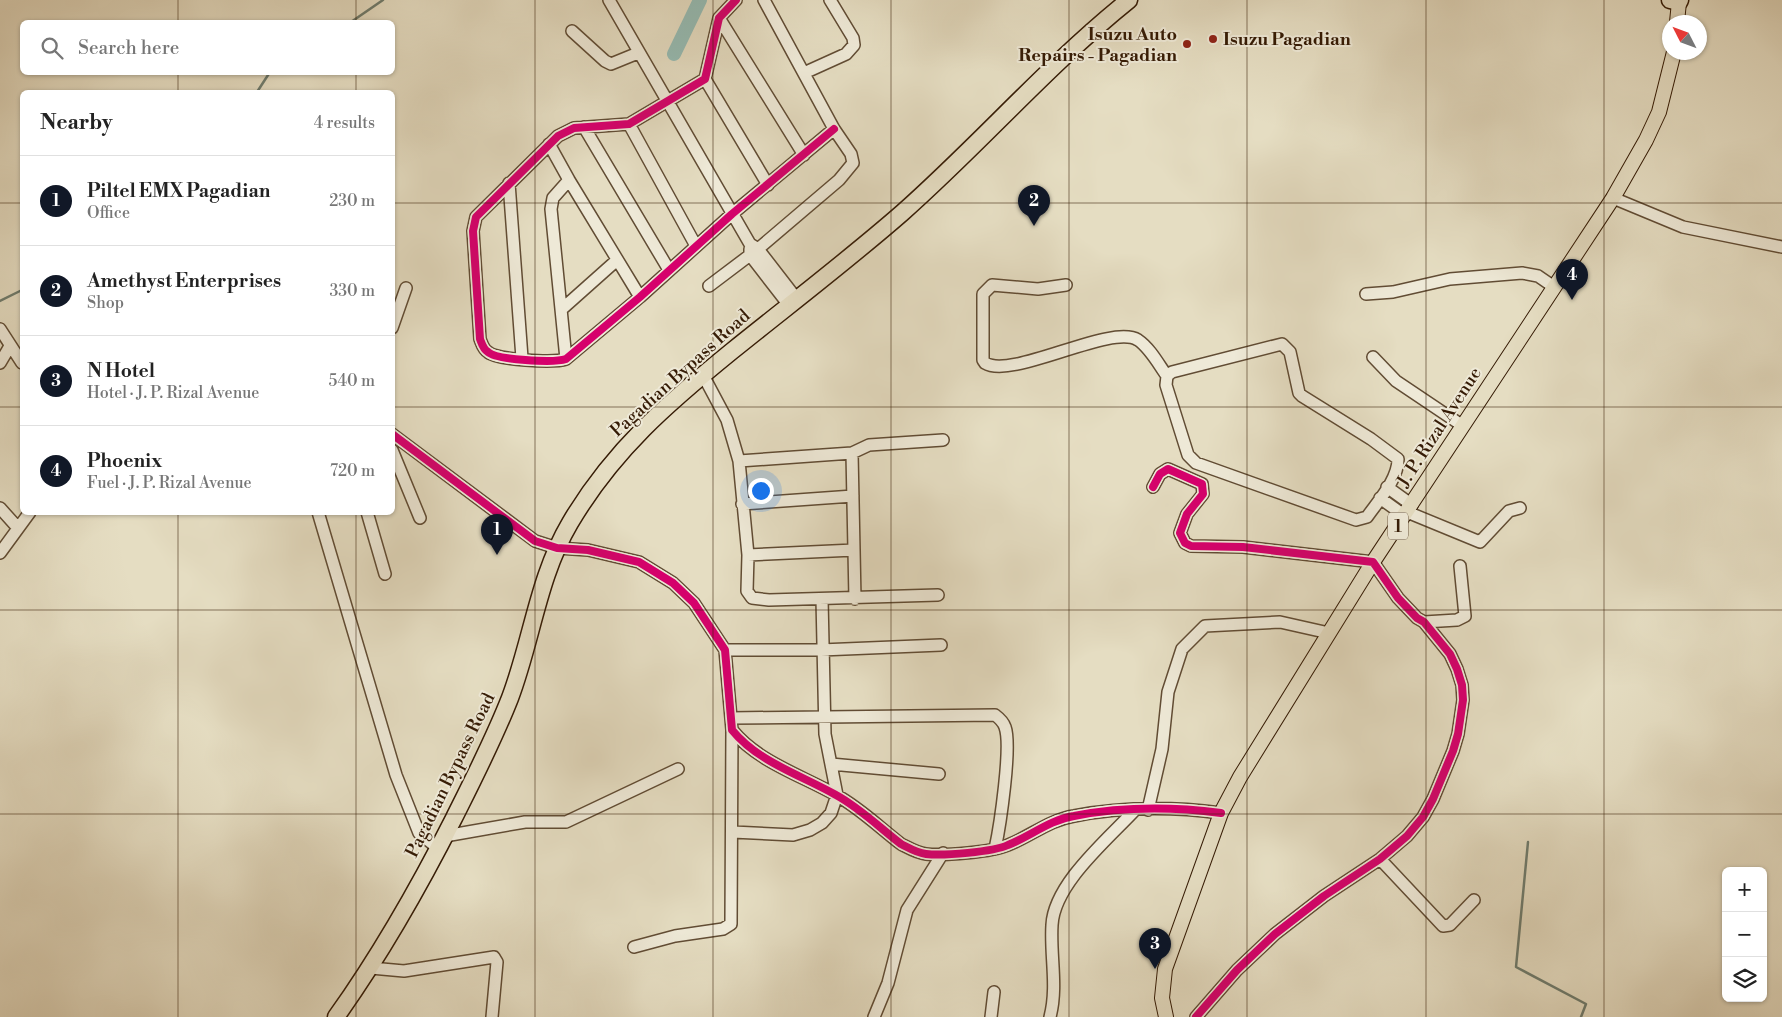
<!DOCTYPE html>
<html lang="en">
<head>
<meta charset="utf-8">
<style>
	body { margin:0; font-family:"Libre Bodoni",serif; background:#f6f6f6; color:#222 }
	.controls { position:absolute; right:15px; bottom:15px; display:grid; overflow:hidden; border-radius:8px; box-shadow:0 1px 4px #0004 }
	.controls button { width:45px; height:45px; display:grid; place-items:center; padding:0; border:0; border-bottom:1px solid #e0e0e0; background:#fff; color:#222; font:25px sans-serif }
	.compass { position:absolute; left:1662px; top:15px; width:45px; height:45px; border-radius:50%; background:#fff; box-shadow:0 1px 4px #0004; rotate:312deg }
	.you { position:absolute; left:760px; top:490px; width:18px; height:18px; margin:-12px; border:4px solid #fff; border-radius:50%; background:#1a73e8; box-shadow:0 0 0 8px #1a73e833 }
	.badge { display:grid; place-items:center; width:32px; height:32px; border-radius:50%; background:#111827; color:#fff; font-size:16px; font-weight:700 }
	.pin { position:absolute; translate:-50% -41px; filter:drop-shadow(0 1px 2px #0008) }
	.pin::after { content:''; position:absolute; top:26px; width:18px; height:15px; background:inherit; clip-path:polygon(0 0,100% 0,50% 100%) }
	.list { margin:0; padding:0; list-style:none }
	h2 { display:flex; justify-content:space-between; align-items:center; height:65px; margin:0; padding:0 20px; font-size:21px }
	h2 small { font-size:16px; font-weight:400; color:#767676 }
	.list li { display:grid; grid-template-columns:32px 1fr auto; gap:15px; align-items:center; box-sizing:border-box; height:90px; padding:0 20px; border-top:1px solid #e0e0e0 }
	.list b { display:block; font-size:19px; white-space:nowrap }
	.list p { margin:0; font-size:16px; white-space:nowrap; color:#767676 }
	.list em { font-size:16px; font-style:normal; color:#767676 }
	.icon { flex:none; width:28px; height:28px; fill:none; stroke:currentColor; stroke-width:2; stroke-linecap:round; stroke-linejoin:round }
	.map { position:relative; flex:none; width:1782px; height:1017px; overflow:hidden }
	.search { position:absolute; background:#fff; box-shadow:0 1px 4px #0004; left:20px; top:20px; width:375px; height:55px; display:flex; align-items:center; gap:12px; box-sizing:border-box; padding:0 18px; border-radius:8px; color:#767676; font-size:19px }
	.panel { position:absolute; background:#fff; box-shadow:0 1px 4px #0004; left:20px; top:90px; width:375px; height:425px; border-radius:8px }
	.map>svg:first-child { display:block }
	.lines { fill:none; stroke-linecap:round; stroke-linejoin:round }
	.stream { stroke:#6f7c6e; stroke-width:2.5 }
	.river { stroke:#96bcb4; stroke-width:14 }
	.minor-casing { stroke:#614c34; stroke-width:14 }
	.major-casing { stroke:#351b05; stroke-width:16 }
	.highway-casing { stroke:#351b05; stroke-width:19 }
	.minor { stroke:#eee9d7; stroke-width:11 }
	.major { stroke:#e5ddc2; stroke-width:14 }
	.highway { stroke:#e5ddc2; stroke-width:16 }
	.cycleway-casing { stroke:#eee9d7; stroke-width:11 }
	.cycleway { stroke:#d6006c; stroke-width:8 }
	.grid { fill:none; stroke:#351b05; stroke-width:1; stroke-opacity:0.55 }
	.poi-dot { fill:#8f2418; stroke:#eee9d7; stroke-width:2 }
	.labels { text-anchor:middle; stroke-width:4; stroke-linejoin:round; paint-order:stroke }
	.shield { fill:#eee9d7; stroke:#6c5944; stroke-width:1 }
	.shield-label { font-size:16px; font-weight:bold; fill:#351b05 }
	.poi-label { font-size:18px; font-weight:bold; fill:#351b05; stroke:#eee9d7; text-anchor:end }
	.street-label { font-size:18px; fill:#351b05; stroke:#eee9d7 }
</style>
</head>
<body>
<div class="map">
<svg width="1782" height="1017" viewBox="0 0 1782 1017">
	<rect width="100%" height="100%" fill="#e5ddc2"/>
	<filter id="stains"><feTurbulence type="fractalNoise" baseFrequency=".004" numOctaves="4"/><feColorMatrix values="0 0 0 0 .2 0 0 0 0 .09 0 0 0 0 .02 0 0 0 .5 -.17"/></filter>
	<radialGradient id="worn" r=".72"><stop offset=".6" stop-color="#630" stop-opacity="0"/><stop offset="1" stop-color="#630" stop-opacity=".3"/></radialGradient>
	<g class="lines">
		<path class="stream" d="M 351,22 L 383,0
			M 257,92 L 270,72
			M 0,301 L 22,290
			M 1528,842 L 1516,967 L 1586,1004 L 1581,1017"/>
		<path class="river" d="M 674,54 L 700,0"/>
		<defs>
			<path id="minor" d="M 609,0 L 750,244 L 758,249 L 796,298
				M 736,0 L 719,18 L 705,79 L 629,124 L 574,128 L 558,136 L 476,217 L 473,231 L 480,339 C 482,344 483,349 488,352 C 496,360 554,363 566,359 L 640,297 L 732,214 L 834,129
				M 719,18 L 804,155
				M 572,31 L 605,61 L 611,64 L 638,53
				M 804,73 L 846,54 L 854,45 L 853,38 L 830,0
				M 705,79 L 768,185
				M 629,124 L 696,246
				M 584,127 L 669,270
				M 549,144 L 569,180 L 640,297
				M 509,183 L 522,358
				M 1613,198 L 1683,227 L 1782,247
				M 750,249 L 750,255 L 788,304
				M 1066,285 L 1038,289 L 992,285 L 983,294 L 983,360 L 985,363 C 1012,380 1111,323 1138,340 C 1150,348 1159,365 1167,376
				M 709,286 L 758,249 L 839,180 L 853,163 L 851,154 L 834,129 L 764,0
				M 1366,294 L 1393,292 L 1450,279 L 1522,273 L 1538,276 L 1554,287
				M 562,309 L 617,260
				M 392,328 L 406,288
				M 0,329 L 22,363
				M 1282,344 L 1290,352 L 1299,393 L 1302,396 L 1371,439 L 1398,459 C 1398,480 1378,501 1367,517 L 1356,520 L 1196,463 L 1188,455 L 1166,385 L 1167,376 L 1172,372 Z
				M 1373,357 L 1396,381 L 1463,426
				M 566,359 L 551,209 L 553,198 L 569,180
				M 0,363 L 10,346
				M 703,375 L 727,420 L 739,461 L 748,555 L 747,591 L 752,598 L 769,600 L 938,595
				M 392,434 L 535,541 L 557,548 L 588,550 L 639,562 L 673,583 L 694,603 L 725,650 L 732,730 C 758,762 801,775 836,795 C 860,808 880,828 901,844 C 909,848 917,853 926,854 C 943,856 993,852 1008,845 C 1031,836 1049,820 1074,816 C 1121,807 1174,807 1221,813
				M 392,450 L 420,518
				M 852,453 L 869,445 L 943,440
				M 739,461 L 852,453 L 855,599
				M 1153,487 L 1160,474 L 1168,469 L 1202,484 L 1203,494 L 1187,514 L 1180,533 L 1185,543 L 1191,546 L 1243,547 L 1373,562 L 1398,598 L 1417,618 L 1424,622 L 1450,654 L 1457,669 L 1462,685 L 1463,700 L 1458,734 L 1453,751 L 1433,799 L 1423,817 L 1407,836 L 1380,859 L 1324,896 L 1275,934 L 1237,970 L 1196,1017
				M 1387,487 L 1412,505
				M 1380,498 L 1405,516
				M 742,504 L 853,496
				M 0,508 L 18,528
				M 318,512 L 396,775 L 419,833 L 439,849
				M 367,512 L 385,574
				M 1407,512 L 1480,542 L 1509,511 L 1520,508
				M 0,553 L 30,512
				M 748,555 L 854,550
				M 1424,622 L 1457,620 L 1465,616 L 1460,566
				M 725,650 L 821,650 L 941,645
				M 731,718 L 995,715 C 999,718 1003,721 1005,727 C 1012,746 1000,826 995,849
				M 831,764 L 939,774
				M 1148,810 L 1162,749 L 1168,692 L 1182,649 L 1205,626 L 1280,622 L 1329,633
				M 733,832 L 793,835 L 810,830 L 822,823 L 831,813 L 837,795 L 825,734 L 822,599
				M 445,836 L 525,822 L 566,822 L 678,769
				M 1380,859 L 1443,926 L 1450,925 L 1474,900
				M 634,947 L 675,936 L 723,929 L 731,924 L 732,730
				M 371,968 L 404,971 L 494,957 L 497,962 L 492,1017
				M 874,1017 L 888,983 L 907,910 L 943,853
				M 991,1017 L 994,992
				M 1050,1017 C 1058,986 1050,956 1052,925 C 1054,884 1107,840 1135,810"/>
			<path id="major" d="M 1677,22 L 1679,2
				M 1166,1017 L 1162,998 L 1165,969 L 1221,813 L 1240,777 L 1373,562 L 1613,198 L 1646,140 L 1659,112 L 1674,52"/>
			<path id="highway" d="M 1670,0 L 1679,2 L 1680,0
				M 336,1017 C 381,954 419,887 454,818 C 474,778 494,739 510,698 C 532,640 538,577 570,523 C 613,450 668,403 732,351 C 789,305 847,261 902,213 C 980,144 1048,65 1129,0"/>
		</defs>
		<use href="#minor" class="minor-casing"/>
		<use href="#major" class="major-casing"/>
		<use href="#highway" class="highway-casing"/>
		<use href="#minor" class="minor"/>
		<use href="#major" class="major"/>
		<use href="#highway" class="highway"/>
		<defs>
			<path id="cycleway" d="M 736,0 L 719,18 L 705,79 L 629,124 L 574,128 L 558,136 L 476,217 L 473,231 L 480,339 C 482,344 483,349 488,352 C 496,360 554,363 566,359 L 640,297 L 732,214 L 834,129
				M 392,434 L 535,541 L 557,548 L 588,550 L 639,562 L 673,583 L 694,603 L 725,650 L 732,730 C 758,762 801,775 836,795 C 860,808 880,828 901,844 C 909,848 917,853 926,854 C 943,856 993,852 1008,845 C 1031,836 1049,820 1074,816 C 1121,807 1174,807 1221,813
				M 1153,487 L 1160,474 L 1168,469 L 1202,484 L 1203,494 L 1187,514 L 1180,533 L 1185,543 L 1191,546 L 1243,547 L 1373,562 L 1398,598 L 1417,618 L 1424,622 L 1450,654 L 1457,669 L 1462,685 L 1463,700 L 1458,734 L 1453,751 L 1433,799 L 1423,817 L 1407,836 L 1380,859 L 1324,896 L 1275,934 L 1237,970 L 1196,1017"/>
		</defs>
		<use href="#cycleway" class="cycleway-casing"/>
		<use href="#cycleway" class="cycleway"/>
	</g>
	<path class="grid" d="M 178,0 L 178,22M 356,0 L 356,22M 535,0 L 535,1017M 713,0 L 713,1017M 891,0 L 891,1017M 1069,0 L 1069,1017M 1247,0 L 1247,1017M 1426,0 L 1426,1017M 1604,0 L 1604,1017M 178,72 L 178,92M 356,72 L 356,92M 0,203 L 22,203M 392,203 L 1782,203M 0,407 L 22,407M 392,407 L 1782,407M 178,512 L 178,1017M 356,512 L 356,1017M 0,610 L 1782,610M 0,814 L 1782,814"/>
	<g class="poi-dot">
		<circle cx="1213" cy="39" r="5"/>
		<circle cx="1187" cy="44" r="5"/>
	</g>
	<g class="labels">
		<rect class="shield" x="1388" y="512.5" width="20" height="27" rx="4"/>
		<g class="shield-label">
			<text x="1398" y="532">1</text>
		</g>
		<g class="poi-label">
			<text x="1177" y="40">Isuzu Auto<tspan x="1177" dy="21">Repairs - Pagadian</tspan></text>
			<text x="1223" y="45" text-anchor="start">Isuzu Pagadian</text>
		</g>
		<g class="street-label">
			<text transform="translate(680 373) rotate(-42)" y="6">Pagadian Bypass Road</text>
			<text transform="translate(1439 427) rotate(-57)" y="6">J. P. Rizal Avenue</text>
			<text transform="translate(450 775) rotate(-64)" y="6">Pagadian Bypass Road</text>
		</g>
	</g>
	<rect width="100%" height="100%" filter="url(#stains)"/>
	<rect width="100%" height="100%" fill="url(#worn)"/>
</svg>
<div class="controls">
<button>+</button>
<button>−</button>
<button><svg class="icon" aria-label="layers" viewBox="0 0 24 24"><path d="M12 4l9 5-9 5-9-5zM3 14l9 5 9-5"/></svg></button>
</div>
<svg class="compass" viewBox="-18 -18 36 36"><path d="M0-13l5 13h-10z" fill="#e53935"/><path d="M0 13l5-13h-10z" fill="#767676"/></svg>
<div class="you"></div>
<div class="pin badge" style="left:497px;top:555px">1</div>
<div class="pin badge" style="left:1034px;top:226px">2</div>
<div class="pin badge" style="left:1155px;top:969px">3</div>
<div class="pin badge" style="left:1572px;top:300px">4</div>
<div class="search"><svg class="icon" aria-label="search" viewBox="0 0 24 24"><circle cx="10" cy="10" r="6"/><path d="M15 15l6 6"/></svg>Search here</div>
<section class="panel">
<h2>Nearby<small>4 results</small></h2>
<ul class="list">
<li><span class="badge">1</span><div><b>Piltel EMX Pagadian</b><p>Office</p></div><em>230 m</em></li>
<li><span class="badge">2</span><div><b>Amethyst Enterprises</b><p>Shop</p></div><em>330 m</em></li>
<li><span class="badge">3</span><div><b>N Hotel</b><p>Hotel · J. P. Rizal Avenue</p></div><em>540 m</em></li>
<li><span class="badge">4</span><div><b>Phoenix</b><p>Fuel · J. P. Rizal Avenue</p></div><em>720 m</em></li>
</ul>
</section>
</div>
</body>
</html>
